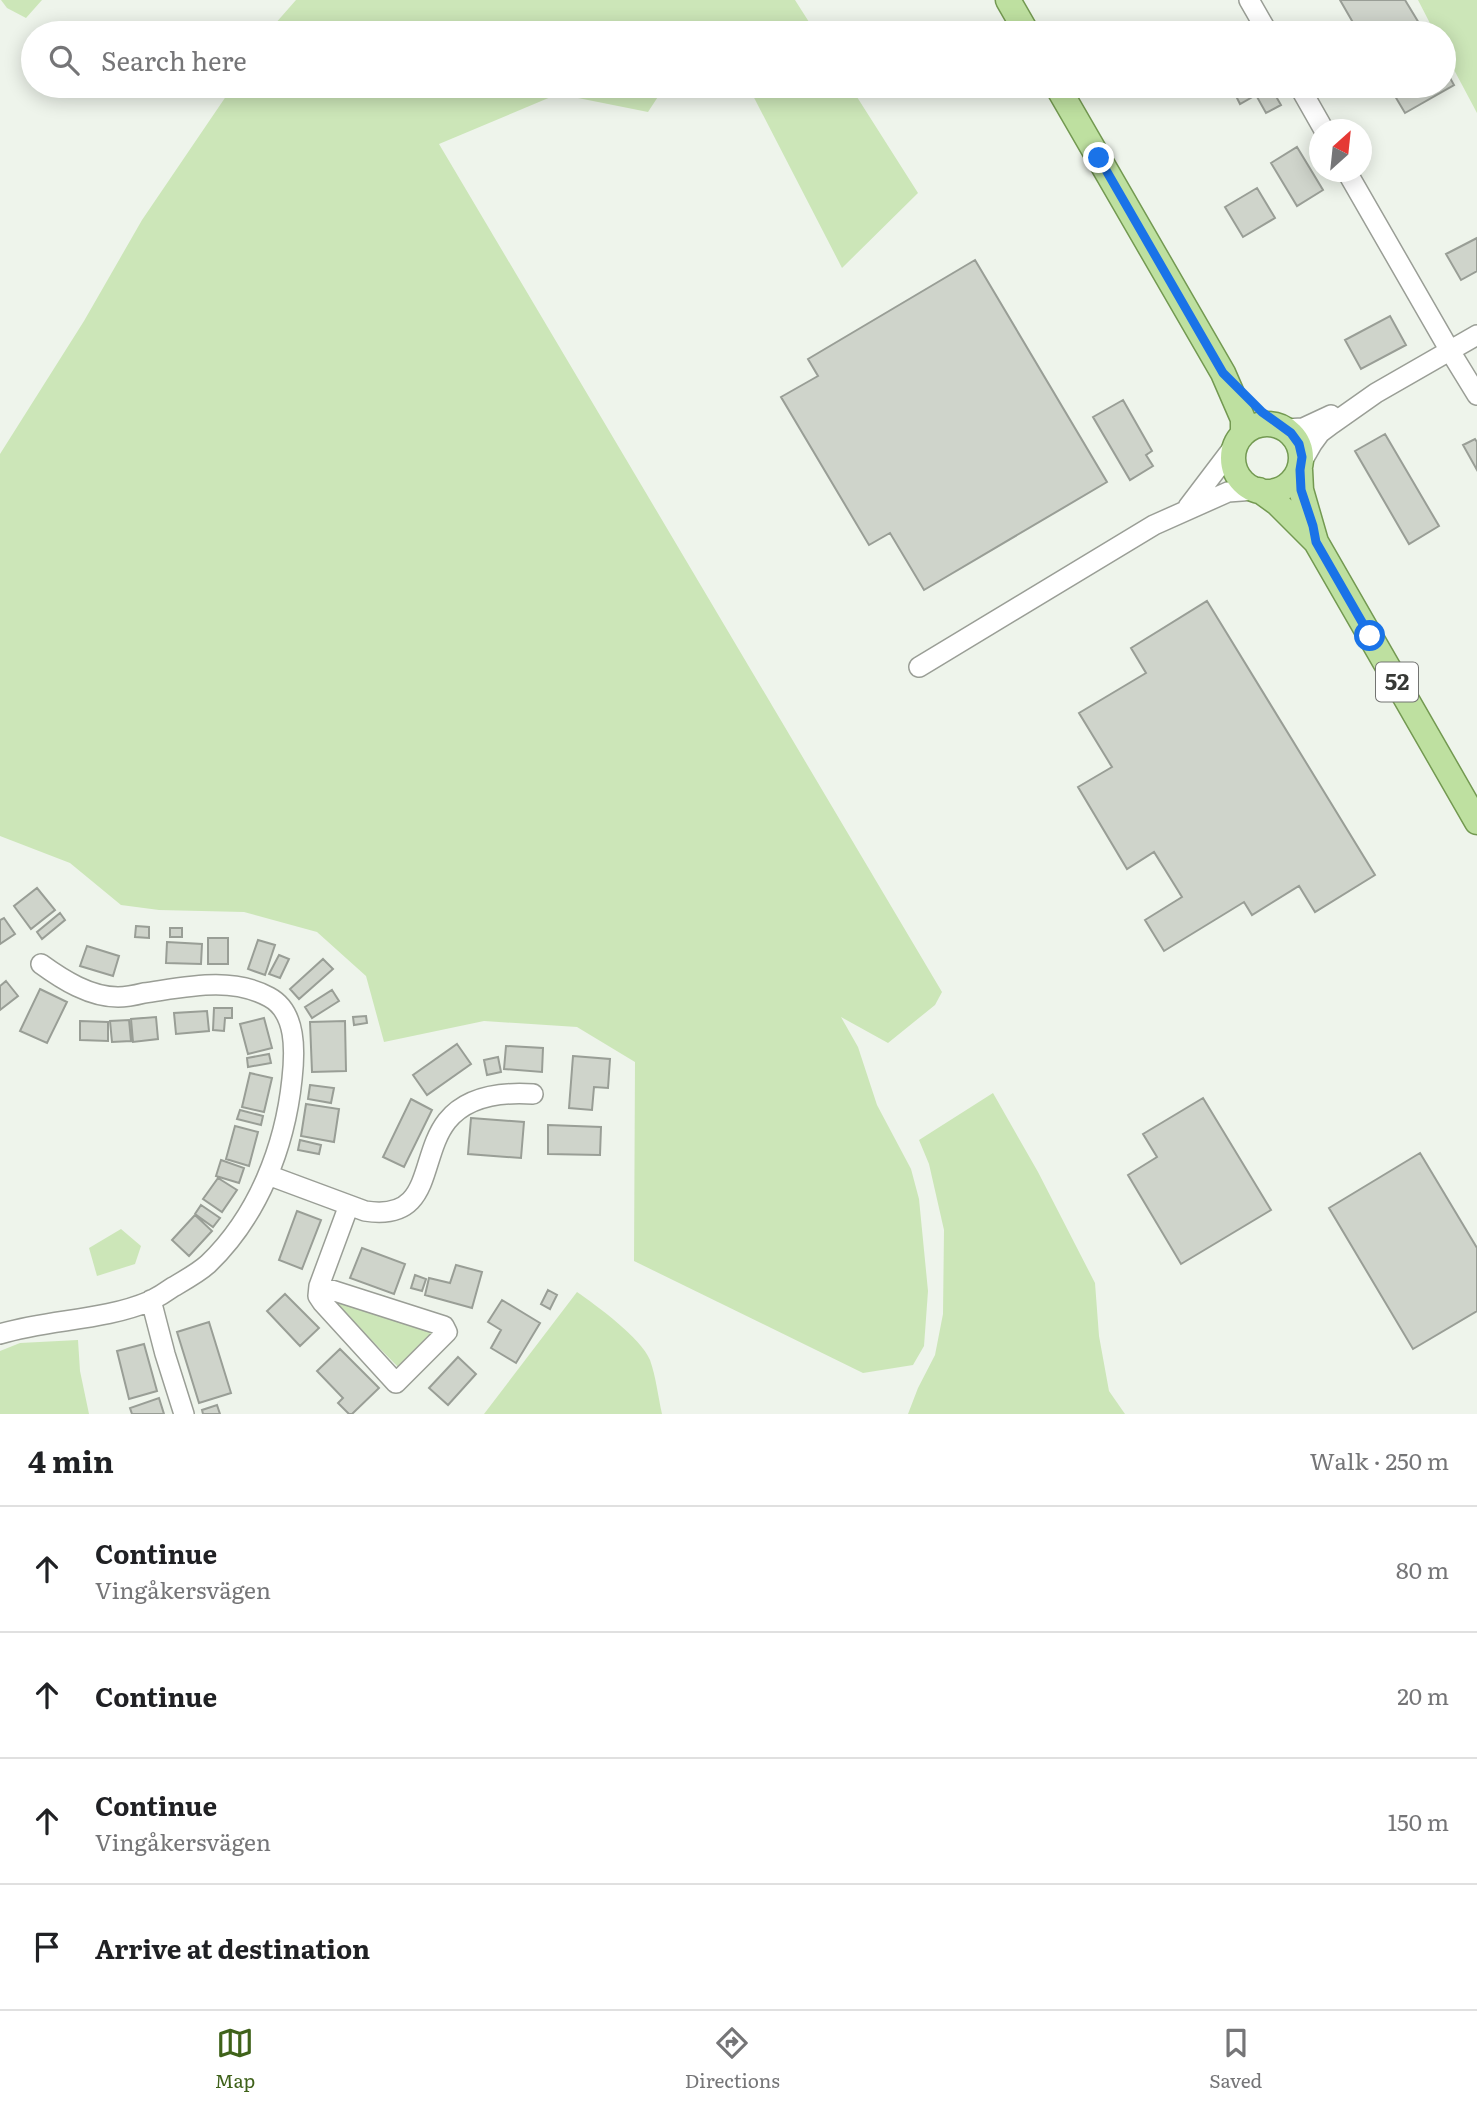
<!DOCTYPE html>
<html lang="en">
<head>
<meta charset="utf-8">
<style>
	body { margin:0; font-family:Literata,serif; background:#f6f6f6; color:#202124 }
	.compass { position:absolute; left:1309px; top:119px; width:63px; height:63px; border-radius:50%; background:#fff; box-shadow:0 4px 18px #0003; rotate:27deg }
	.stop { position:absolute; width:21px; height:21px; margin:-16px; border:5px solid #1a73e8; border-radius:50%; background:#fff }
	.stop.end { background:#1a73e8; border-color:#fff; box-shadow:0 2px 7px #0008 }
	.list { margin:0; padding:0; list-style:none }
	h2 { display:flex; justify-content:space-between; align-items:center; height:91px; margin:0; padding:0 28px; font-size:30px }
	h2 small { font-size:23px; font-weight:400; color:#757577 }
	.list li { display:grid; grid-template-columns:46px 1fr auto; gap:21px; align-items:center; box-sizing:border-box; height:126px; padding:0 28px; border-top:2px solid #e0e0e0 }
	.list b { display:block; font-size:26px; white-space:nowrap }
	.list p { margin:0; font-size:23px; white-space:nowrap; color:#757577 }
	.list em { font-size:23px; font-style:normal; color:#757577 }
	.icon { flex:none; width:38px; height:38px; fill:none; stroke:currentColor; stroke-width:2; stroke-linecap:round; stroke-linejoin:round }
	.map { position:relative; flex:none; width:1477px; height:1414px; overflow:hidden }
	.search { position:absolute; background:#fff; box-shadow:0 4px 18px #0003; left:21px; right:21px; top:21px; height:77px; display:flex; align-items:center; gap:18px; box-sizing:border-box; padding:0 24px; border-radius:38px; color:#757577; font-size:26px }
	.sheet { height:595px; background:#fff }
	nav { display:flex; justify-content:space-around; align-items:center; box-sizing:border-box; height:98px; border-top:2px solid #e0e0e0; background:#fff; font-size:19px; color:#757577 }
	nav a { display:grid; justify-items:center; gap:4px }
	nav .on { color:#3f621a }
	.map>svg:first-child { display:block }
	.green { fill:#cce6b8 }
	.building { fill:#cfd4cb; stroke:#999e96; stroke-width:2 }
	.lines { fill:none; stroke-linecap:round; stroke-linejoin:round }
	.minor-casing { stroke:#9a9e96; stroke-width:22 }
	.major-casing { stroke:#739951; stroke-width:27 }
	.minor { stroke:#fff; stroke-width:19 }
	.major { stroke:#bee0a0; stroke-width:24 }
	.route { stroke:#1a73e8; stroke-width:9 }
	.labels { text-anchor:middle; stroke-width:6; stroke-linejoin:round; paint-order:stroke }
	.shield { fill:#fff; stroke:#737472; stroke-width:2 }
	.shield-label { font-size:23px; font-weight:bold; fill:#373936 }
</style>
</head>
<body>
<div class="map">
<svg width="1477" height="1414" viewBox="0 0 1477 1414">
	<rect width="100%" height="100%" fill="#eef4eb"/>
	<path class="green" d="M 1,0 L 42,0 L 26,18 L 7,8 Z
		M 296,0 L 795,0 L 816,33 L 267,33 Z
		M 1418,0 L 1477,0 L 1477,113 L 1444,51 L 1444,33 L 1435,33 Z
		M 233,86 L 665,86 L 648,112 L 558,94 L 439,144 L 942,992 L 935,1005 L 888,1043 L 841,1017 L 858,1047 L 877,1105 L 911,1169 L 919,1199 L 928,1291 L 924,1346 L 913,1365 L 863,1373 L 634,1261 L 635,1062 L 577,1027 L 484,1021 L 384,1042 L 366,976 L 317,932 L 244,912 L 159,910 L 121,905 L 70,863 L 0,836 L 0,454 L 84,321 L 142,220 Z
		M 748,86 L 850,86 L 918,193 L 842,268 Z
		M 993,1093 L 1038,1172 L 1095,1283 L 1099,1336 L 1109,1391 L 1125,1414 L 908,1414 L 918,1388 L 935,1355 L 943,1314 L 944,1230 L 929,1164 L 919,1140 Z
		M 121,1229 L 141,1246 L 135,1264 L 97,1276 L 89,1248 Z
		M 577,1292 C 597,1306 641,1338 650,1360 C 656,1377 658,1396 662,1414 L 484,1414 Z
		M 333,1301 L 431,1331 L 432,1338 L 400,1369 Z
		M 78,1340 L 80,1371 L 89,1414 L 0,1414 L 0,1351 L 20,1343 Z"/>
	<path class="building" d="M 1340,0 L 1405,0 L 1425,33 L 1359,33 Z
		M 1444,67 L 1454,85 L 1405,113 L 1389,86 L 1444,86 Z
		M 1240,86 L 1270,86 L 1281,105 L 1266,113 L 1256,95 L 1240,104 L 1233,90 Z
		M 1297,147 L 1323,190 L 1297,206 L 1271,163 Z
		M 1257,188 L 1275,218 L 1243,237 L 1225,207 Z
		M 1477,238 L 1477,271 L 1461,280 L 1446,254 Z
		M 975,260 L 1107,482 L 924,590 L 890,533 L 869,545 L 781,397 L 818,376 L 808,359 Z
		M 1390,316 L 1406,345 L 1361,369 L 1345,340 Z
		M 1123,400 L 1152,451 L 1146,455 L 1153,466 L 1130,480 L 1093,417 Z
		M 1385,434 L 1439,526 L 1409,544 L 1355,451 Z
		M 1475,439 L 1477,442 L 1477,470 L 1463,445 Z
		M 1207,601 L 1375,875 L 1315,912 L 1299,886 L 1252,915 L 1244,902 L 1164,951 L 1145,920 L 1182,897 L 1154,852 L 1127,869 L 1078,787 L 1112,767 L 1079,713 L 1146,673 L 1131,648 Z
		M 37,888 L 55,910 L 31,929 L 14,906 Z
		M 60,913 L 65,920 L 42,939 L 37,932 Z
		M 4,918 L 15,934 L 0,944 L 0,920 Z
		M 136,926 L 149,927 L 149,938 L 135,937 Z
		M 170,928 L 182,928 L 182,937 L 170,937 Z
		M 208,938 L 228,938 L 228,964 L 208,964 Z
		M 258,940 L 275,945 L 265,975 L 248,969 Z
		M 167,942 L 202,944 L 201,964 L 166,963 Z
		M 87,946 L 119,956 L 113,976 L 80,966 Z
		M 279,955 L 289,959 L 280,978 L 269,974 Z
		M 323,959 L 333,969 L 299,999 L 290,989 Z
		M 6,981 L 18,996 L 0,1010 L 0,986 Z
		M 40,989 L 67,1002 L 47,1043 L 20,1031 Z
		M 332,990 L 339,1001 L 312,1018 L 305,1007 Z
		M 214,1008 L 232,1008 L 232,1018 L 225,1018 L 224,1031 L 213,1030 Z
		M 207,1011 L 209,1031 L 176,1034 L 174,1013 Z
		M 366,1016 L 367,1023 L 354,1025 L 353,1017 Z
		M 156,1017 L 158,1039 L 133,1042 L 131,1019 Z
		M 264,1018 L 272,1048 L 248,1054 L 240,1024 Z
		M 129,1020 L 131,1041 L 112,1042 L 110,1021 Z
		M 80,1021 L 108,1022 L 108,1041 L 80,1040 Z
		M 345,1021 L 346,1071 L 312,1072 L 310,1022 Z
		M 457,1044 L 471,1064 L 427,1095 L 413,1075 Z
		M 506,1046 L 543,1048 L 542,1072 L 504,1069 Z
		M 269,1054 L 271,1063 L 248,1067 L 247,1058 Z
		M 573,1056 L 610,1059 L 608,1088 L 594,1087 L 592,1110 L 569,1108 Z
		M 498,1057 L 501,1072 L 487,1075 L 484,1060 Z
		M 250,1073 L 272,1078 L 264,1112 L 242,1107 Z
		M 310,1085 L 334,1088 L 331,1103 L 308,1099 Z
		M 1203,1098 L 1271,1210 L 1181,1264 L 1128,1175 L 1157,1157 L 1143,1134 Z
		M 411,1099 L 432,1110 L 404,1167 L 383,1157 Z
		M 306,1104 L 339,1109 L 334,1142 L 301,1136 Z
		M 240,1110 L 263,1116 L 261,1125 L 237,1119 Z
		M 471,1118 L 524,1122 L 521,1158 L 468,1154 Z
		M 548,1125 L 601,1127 L 600,1155 L 548,1154 Z
		M 235,1126 L 258,1132 L 249,1166 L 226,1159 Z
		M 300,1140 L 321,1145 L 319,1154 L 298,1150 Z
		M 1420,1153 L 1477,1248 L 1477,1311 L 1413,1349 L 1329,1208 Z
		M 221,1160 L 244,1168 L 239,1183 L 216,1176 Z
		M 218,1178 L 237,1190 L 222,1212 L 203,1199 Z
		M 201,1205 L 220,1218 L 213,1227 L 195,1214 Z
		M 297,1211 L 321,1220 L 302,1269 L 279,1260 Z
		M 195,1215 L 212,1231 L 189,1256 L 172,1240 Z
		M 362,1248 L 405,1264 L 394,1294 L 350,1278 Z
		M 456,1265 L 482,1272 L 472,1308 L 425,1295 L 429,1278 L 450,1283 Z
		M 415,1275 L 426,1279 L 422,1291 L 411,1288 Z
		M 548,1290 L 557,1295 L 550,1309 L 541,1304 Z
		M 285,1294 L 319,1328 L 300,1346 L 267,1311 Z
		M 502,1300 L 540,1323 L 516,1363 L 491,1348 L 501,1330 L 488,1322 Z
		M 209,1322 L 231,1393 L 199,1403 L 177,1332 Z
		M 144,1344 L 157,1391 L 129,1399 L 117,1351 Z
		M 340,1349 L 379,1388 L 352,1414 L 349,1414 L 338,1403 L 343,1398 L 317,1371 Z
		M 458,1357 L 476,1374 L 448,1405 L 429,1388 Z
		M 159,1398 L 164,1414 L 132,1414 L 130,1408 Z
		M 217,1405 L 220,1414 L 203,1414 L 202,1410 Z"/>
	<g class="lines">
		<defs>
			<path id="minor" d="M 1249,0 L 1268,33
				M 1299,86 L 1324,130
				M 1347,172 L 1450,351 L 1477,395
				M 1285,429 L 1303,428 L 1331,415
				M 1300,465 L 1312,444 L 1320,433 L 1332,424 L 1376,393 L 1477,335
				M 1188,507 L 1235,445
				M 919,667 L 1154,525 L 1228,492 L 1255,490
				M 268,1175 L 365,1211 C 434,1222 418,1158 447,1121 C 467,1096 503,1092 533,1094
				M 319,1286 L 444,1326 L 447,1332 L 396,1383 L 322,1302 L 318,1296 L 319,1286 L 349,1205
				M 151,1300 L 165,1354 L 184,1414
				M 0,1334 C 49,1319 103,1321 150,1301 C 158,1297 166,1292 173,1287 C 185,1280 198,1273 208,1264 C 258,1216 285,1147 292,1079 C 295,1052 297,1012 269,997 C 231,976 186,987 144,993 C 136,995 127,997 118,997 C 90,997 63,980 41,964"/>
			<path id="major" d="M 1008,0 L 1027,33
				M 1057,86 L 1223,373 L 1243,419 L 1243,434
				M1233 458a34 34 0 1 1 68 0a34 34 0 1 1-68 0Z
				M 1300,470 L 1301,490 L 1316,542
				M 1259,490 L 1277,503 L 1316,542 L 1477,822"/>
		</defs>
		<use href="#minor" class="minor-casing"/>
		<use href="#major" class="major-casing"/>
		<use href="#minor" class="minor"/>
		<use href="#major" class="major"/>
	</g>
	<g class="lines">
		<path class="route" d="M 1099,158 L 1223,373 L 1262,412 L 1291,433 L 1299,444 L 1302,457 L 1300,470 L 1301,490 L 1313,526 L 1316,542 L 1370,636"/>
	</g>
	<g class="labels">
		<rect class="shield" x="1376" y="662.5" width="42" height="39" rx="5"/>
		<g class="shield-label">
			<text x="1397" y="690">52</text>
		</g>
	</g>
</svg>
<svg class="compass" viewBox="-18 -18 36 36"><path d="M0-13l5 13h-10z" fill="#e53935"/><path d="M0 13l5-13h-10z" fill="#757577"/></svg>
<div class="stop" style="left:1370px;top:636px"></div>
<div class="stop end" style="left:1099px;top:158px"></div>
<div class="search"><svg class="icon" aria-label="search" viewBox="0 0 24 24"><circle cx="10" cy="10" r="6"/><path d="M15 15l6 6"/></svg>Search here</div>
</div>
<section class="sheet">
<h2>4 min<small>Walk · 250 m</small></h2>
<ul class="list">
<li><svg class="icon" aria-label="ahead" viewBox="0 0 24 24"><path d="M12 20V5M6 11l6-6 6 6"/></svg><div><b>Continue</b><p>Vingåkersvägen</p></div><em>80 m</em></li>
<li><svg class="icon" aria-label="ahead" viewBox="0 0 24 24"><path d="M12 20V5M6 11l6-6 6 6"/></svg><div><b>Continue</b></div><em>20 m</em></li>
<li><svg class="icon" aria-label="ahead" viewBox="0 0 24 24"><path d="M12 20V5M6 11l6-6 6 6"/></svg><div><b>Continue</b><p>Vingåkersvägen</p></div><em>150 m</em></li>
<li><svg class="icon" aria-label="arrive" viewBox="0 0 24 24"><path d="M6 21V4h12l-3 4 3 4H6"/></svg><div><b>Arrive at destination</b></div></li>
</ul>
</section>
<nav>
<a class="on"><svg class="icon" aria-label="map" viewBox="0 0 24 24"><path d="M3 6l6-2 6 2 6-2v14l-6 2-6-2-6 2zM9 4v14M15 6v14"/></svg>Map</a>
<a><svg class="icon" aria-label="directions" viewBox="0 0 24 24"><path d="M12 3l9 9-9 9-9-9zM9 14v-3h6M13 9l2 2-2 2"/></svg>Directions</a>
<a><svg class="icon" aria-label="saved" viewBox="0 0 24 24"><path d="M7 4h10v16l-5-4-5 4z"/></svg>Saved</a>
</nav>
</body>
</html>
